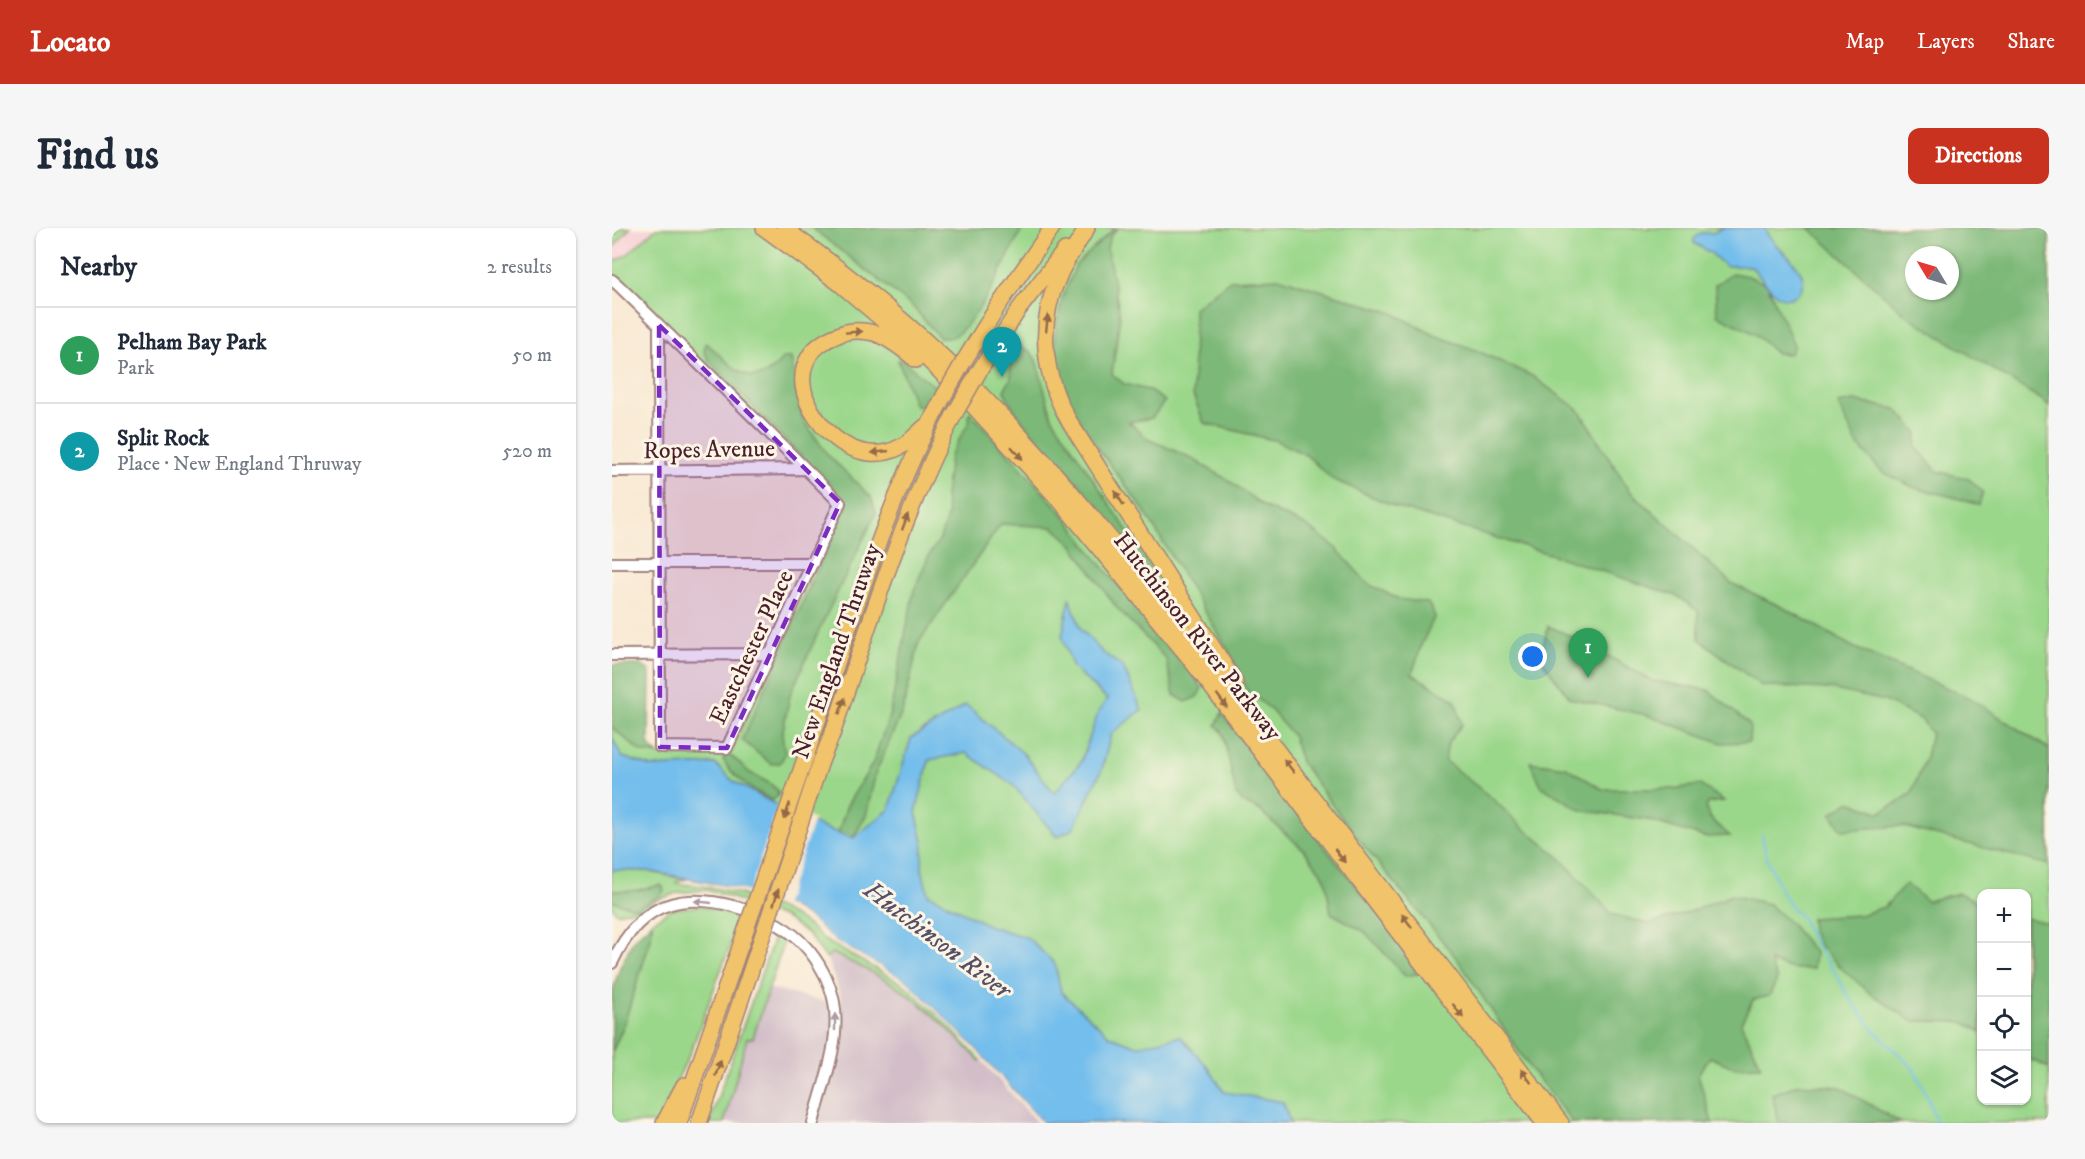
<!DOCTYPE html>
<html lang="en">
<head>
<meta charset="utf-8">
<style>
	body { margin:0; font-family:"IM FELL DW Pica",serif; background:#f6f6f7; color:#1f2937 }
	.controls { position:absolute; right:18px; bottom:18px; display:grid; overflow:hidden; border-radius:12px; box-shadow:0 2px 4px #0004 }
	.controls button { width:54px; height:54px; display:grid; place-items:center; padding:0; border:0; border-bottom:2px solid #e0e1e3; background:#fff; color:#1f2937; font:30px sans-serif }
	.compass { position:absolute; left:1293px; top:18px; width:54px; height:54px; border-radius:50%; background:#fff; box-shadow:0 2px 4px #0004; rotate:308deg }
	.you { position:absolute; left:921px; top:429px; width:21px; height:21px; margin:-15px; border:4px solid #fff; border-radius:50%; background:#1a73e8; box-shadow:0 0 0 9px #1a73e833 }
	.badge { display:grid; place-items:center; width:39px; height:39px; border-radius:50%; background:#c8321e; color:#fff; font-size:20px; font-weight:700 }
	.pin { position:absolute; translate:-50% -50px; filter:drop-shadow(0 2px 3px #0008) }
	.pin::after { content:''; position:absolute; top:32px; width:21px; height:18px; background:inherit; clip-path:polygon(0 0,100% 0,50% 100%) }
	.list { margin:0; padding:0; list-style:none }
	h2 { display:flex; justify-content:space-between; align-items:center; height:78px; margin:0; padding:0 24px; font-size:26px }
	h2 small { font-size:20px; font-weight:400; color:#747a83 }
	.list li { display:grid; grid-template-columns:39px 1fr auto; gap:18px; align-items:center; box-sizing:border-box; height:96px; padding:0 24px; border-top:2px solid #e0e1e3 }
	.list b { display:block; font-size:22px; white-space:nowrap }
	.list p { margin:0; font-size:20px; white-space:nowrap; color:#747a83 }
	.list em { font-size:20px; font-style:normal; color:#747a83 }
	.icon { flex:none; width:33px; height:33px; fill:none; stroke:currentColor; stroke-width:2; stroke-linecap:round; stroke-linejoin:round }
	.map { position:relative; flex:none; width:1437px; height:895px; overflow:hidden; border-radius:12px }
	header { display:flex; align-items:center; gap:36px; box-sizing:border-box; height:84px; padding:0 30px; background:#c8321e; color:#fff }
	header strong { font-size:28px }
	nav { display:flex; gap:33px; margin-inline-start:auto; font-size:21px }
	.intro { display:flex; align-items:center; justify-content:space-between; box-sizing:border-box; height:144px; padding:0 36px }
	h1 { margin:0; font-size:42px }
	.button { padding:15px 27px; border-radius:12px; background:#c8321e; color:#fff; font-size:21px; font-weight:700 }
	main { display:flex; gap:36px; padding:0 36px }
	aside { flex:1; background:#fff; border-radius:12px; box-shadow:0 2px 4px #0004 }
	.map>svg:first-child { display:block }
	.built { fill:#f7cfd5 }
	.industrial { fill:#d2bdc8 }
	.green { fill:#9bd78b; stroke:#727b5b; stroke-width:1.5; fill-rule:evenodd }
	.forest { fill:#7cb877; stroke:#636c51; stroke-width:1.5; fill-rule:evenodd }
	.water { fill:#73beec; stroke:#5e6e8c; stroke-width:1.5 }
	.pier { fill:#f8e7d0 }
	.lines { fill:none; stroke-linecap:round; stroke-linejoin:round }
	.stream { stroke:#73beec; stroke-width:2 }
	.minor-casing { stroke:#a1837e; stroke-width:14 }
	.highway-casing { stroke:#a1837e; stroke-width:18 }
	.minor { stroke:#fff; stroke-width:10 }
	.highway { stroke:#f1c36a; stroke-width:15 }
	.highway-bridge-casing { stroke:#a1837e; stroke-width:18; stroke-linecap:butt }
	.highway-bridge { stroke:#f1c36a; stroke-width:15 }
	.oneway { fill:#956947 }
	.oneway2 { fill:#ae9aa0 }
	.marked { fill:#7b2cbf; fill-opacity:0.2; stroke:#7b2cbf; stroke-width:4.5; stroke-dasharray:12 8; stroke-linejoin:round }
	.labels { text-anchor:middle; stroke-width:6; stroke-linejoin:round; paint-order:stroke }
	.street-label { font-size:24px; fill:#4a1f2b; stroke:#fcf5e5 }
	.water-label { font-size:26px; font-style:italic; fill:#564f65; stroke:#fcf5e5 }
</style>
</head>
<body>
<header>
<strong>Locato</strong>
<nav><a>Map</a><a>Layers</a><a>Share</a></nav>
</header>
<div class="intro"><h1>Find us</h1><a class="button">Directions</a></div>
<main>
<aside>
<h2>Nearby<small>2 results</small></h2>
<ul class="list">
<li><span class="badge" style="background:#2e9e5b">1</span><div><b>Pelham Bay Park</b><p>Park</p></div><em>50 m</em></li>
<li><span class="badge" style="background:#0f9aa8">2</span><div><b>Split Rock</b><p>Place · New England Thruway</p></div><em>520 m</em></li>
</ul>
</aside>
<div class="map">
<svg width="1437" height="895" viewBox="0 0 1437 895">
	<rect width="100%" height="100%" fill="#fcf5e5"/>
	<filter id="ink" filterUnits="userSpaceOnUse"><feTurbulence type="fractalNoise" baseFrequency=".0167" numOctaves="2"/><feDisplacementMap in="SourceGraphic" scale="12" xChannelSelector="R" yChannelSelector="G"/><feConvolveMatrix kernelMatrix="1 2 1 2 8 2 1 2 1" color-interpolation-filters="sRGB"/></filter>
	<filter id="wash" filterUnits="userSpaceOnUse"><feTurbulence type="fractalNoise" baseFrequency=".008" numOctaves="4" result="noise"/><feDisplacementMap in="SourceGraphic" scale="24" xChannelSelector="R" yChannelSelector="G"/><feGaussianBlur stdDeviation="1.35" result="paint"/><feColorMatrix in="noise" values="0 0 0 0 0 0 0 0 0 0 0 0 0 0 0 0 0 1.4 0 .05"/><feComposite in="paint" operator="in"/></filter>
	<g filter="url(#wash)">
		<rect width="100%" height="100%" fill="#f8e7d0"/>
		<path class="built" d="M 18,0 L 44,0 L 16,26 L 0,35 L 0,21 Z"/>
		<path class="industrial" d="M 218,720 L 287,756 L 318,781 L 372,835 L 425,895 L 111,895 L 151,759 L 228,777 L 230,772 L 215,731 Z"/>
		<path class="green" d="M 9,0 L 18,0 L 0,21 L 0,10 Z
			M 44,0 L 1437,0 L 1437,895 L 542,895 L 241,610 L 209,599 L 159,574 L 121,553 L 103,536 L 40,539 L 10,529 L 0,510 L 0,499 L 29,524 L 47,527 L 107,527 L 121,519 L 231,278 L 227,270 L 0,45 L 0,35 L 16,26 ZM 1302,27 L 1338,27 L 1338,63 L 1302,63 ZM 1370,666 L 1414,666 L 1414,872 L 1370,872 Z
			M 0,642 L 35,643 L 75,652 L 64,654 L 67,656 C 113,658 181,677 212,712 L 293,757 L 337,797 L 370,831 L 368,833 C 342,806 316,779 285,759 C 265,745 241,736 220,725 L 214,730 L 197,707 L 173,690 L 115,668 L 94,662 L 65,665 L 42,673 L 23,685 L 20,682 L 5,685 L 0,679 Z
			M 89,678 L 129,688 L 79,823 L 45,895 L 0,895 L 0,824 L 11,799 L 39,710 L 40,694 L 59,681 Z
			M 164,704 L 173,710 L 141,810 L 135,810 L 112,895 L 97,895 Z"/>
		<path class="forest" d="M 200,0 L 411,0 C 394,28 369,92 342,108 C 338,111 333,110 328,110 L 300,78 Z
			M 503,0 L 506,0 L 499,7 L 495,20 L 508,88 L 500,146 L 512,156 L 536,162 L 553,173 L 540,190 L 517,194 L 536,211 L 577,229 L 616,252 L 653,279 L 693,297 L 722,318 L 756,356 L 787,371 L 816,375 L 823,388 L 810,415 L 800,446 L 843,472 L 850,496 L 836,515 L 833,533 L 881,571 L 911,600 L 945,627 L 1000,686 L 1036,696 L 1078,684 L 1119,667 L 1157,676 L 1179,696 L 1203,725 L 1201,741 L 1181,741 L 1158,734 L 1165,752 L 1157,768 L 1141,772 L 1129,795 L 1149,838 L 1121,839 L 1098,829 L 1086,846 L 1100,895 L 961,895 L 918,840 L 846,732 L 735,597 L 689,534 L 681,508 L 657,480 L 635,463 L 615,420 L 531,281 L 488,223 L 460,182 L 443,127 L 443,103 L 451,68 L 464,37 Z
			M 1197,0 L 1437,0 L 1437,179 L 1430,172 L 1294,87 ZM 1302,27 L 1338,27 L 1338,63 L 1302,63 Z
			M 1120,45 L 1136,48 L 1155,56 L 1182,117 L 1178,126 L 1164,125 L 1143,106 L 1105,87 L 1103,57 Z
			M 669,50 L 781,85 L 822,107 L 866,123 L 920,148 L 967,182 L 1018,263 L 1119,355 L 1174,381 L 1241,419 L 1358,470 L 1437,521 L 1437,637 L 1289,598 L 1230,602 L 1219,586 L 1238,573 L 1268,585 L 1299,566 L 1314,529 L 1319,505 L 1309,491 L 1273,473 L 1218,461 L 1150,458 L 1087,411 L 1086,383 L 1065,368 L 947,329 L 784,279 L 720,251 L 694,227 L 665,213 L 592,195 L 581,167 L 582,80 L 618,52 Z
			M 94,115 C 120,135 140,170 171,130 L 179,130 L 191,192 L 216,227 L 259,269 L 264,285 L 210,396 L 178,467 L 170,507 L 173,526 L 168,535 L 159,536 L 130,512 L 231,284 L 233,274 L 97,133 L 92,123 Z
			M 406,118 L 418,123 L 424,132 L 440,189 L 535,332 L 542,344 L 543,353 C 515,316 486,281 456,245 C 434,220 404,193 392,162 L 399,150 L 397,124 Z
			M 289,131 L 324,160 L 314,177 L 303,178 L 286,132 Z
			M 1242,173 L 1284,181 L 1305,204 L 1304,219 L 1325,243 L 1357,251 L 1371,264 L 1367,277 L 1341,269 L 1303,260 L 1270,244 L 1245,216 L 1226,176 Z
			M 358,184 L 454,289 L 486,333 L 578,442 L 590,460 L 585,469 L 574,474 L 562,467 L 554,431 L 504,379 L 460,316 L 441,299 L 389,296 L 307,414 L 291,482 L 264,544 L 254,588 L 241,610 L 226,605 L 235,577 L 261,535 L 278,485 L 302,362 L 317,327 L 328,311 L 336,286 L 333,268 L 338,228 L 358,192 L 356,188 Z
			M 936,398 L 963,410 L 1041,453 L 1096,462 L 1138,497 L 1137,514 L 1110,515 L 1034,487 L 958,470 L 928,430 Z
			M 0,437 L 29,437 L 38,443 L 37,514 L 39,520 L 47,527 L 29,524 L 0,499 Z
			M 610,485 C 646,533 682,580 719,627 C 749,664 784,703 805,746 L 793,748 L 753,704 L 719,685 L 713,650 L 692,622 L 646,581 L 631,575 L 624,566 L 611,505 L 604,497 Z
			M 116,527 C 125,531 129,537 136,543 C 147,552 156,551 166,563 L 166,568 L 160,572 C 144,564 118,548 111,531 Z
			M 918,534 L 954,539 L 990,561 L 1060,561 L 1088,557 L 1112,573 L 1096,575 L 1094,582 L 1100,592 L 1118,608 L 1092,609 L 1036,592 L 969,582 L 930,559 Z
			M 1294,656 L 1315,673 L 1347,665 L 1369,675 L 1369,804 L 1351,794 L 1300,793 L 1258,765 L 1228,739 L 1208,718 L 1200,704 L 1199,690 L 1248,687 L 1272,679 Z
			M 48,657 L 51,659 L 52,663 L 48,668 L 24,680 C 15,677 9,677 0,673 L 0,662 C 16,665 33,661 48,657 Z
			M 1414,690 L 1437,695 L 1437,840 L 1415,830 Z
			M 40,694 L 39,710 L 11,799 L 0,824 L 0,765 L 8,739 L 22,711 Z
			M 1187,856 L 1228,859 L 1289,895 L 1167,895 L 1160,866 Z"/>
		<path class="water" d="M 1111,0 L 1152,0 C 1162,20 1179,27 1188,43 C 1198,59 1180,78 1165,67 C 1155,59 1147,47 1139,38 L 1113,38 L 1099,25 L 1082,15 L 1082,11 L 1089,5 L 1101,5 Z
			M 458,371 L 469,401 L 490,424 L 511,439 L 530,482 L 499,506 L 490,541 L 461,601 L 445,609 L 401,557 L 354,525 L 317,532 L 304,584 L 311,613 L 310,641 L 316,666 L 378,698 L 416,710 L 443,736 L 449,764 L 498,808 L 525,818 L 568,808 L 596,839 L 612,864 L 671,874 L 678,895 L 431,895 L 360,817 L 295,753 L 222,712 L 199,691 L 174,676 L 120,659 L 35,643 L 0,642 L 0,510 L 10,529 L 40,539 L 103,536 L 121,553 L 159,574 L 209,599 L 241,610 L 277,582 L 299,510 L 354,477 L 412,526 L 442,565 L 469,534 L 486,485 L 495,471 L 461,440 L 450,408 Z"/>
		<path class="pier" d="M 167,575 L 202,592 L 173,676 L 199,691 L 222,712 L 295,753 L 360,817 L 431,895 L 428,895 L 337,797 L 293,756 L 221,715 L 197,693 L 173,679 L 119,662 L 66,653 L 75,652 L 120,659 L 137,664 Z"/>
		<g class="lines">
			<path class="stream" d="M 1150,607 L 1154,628 L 1170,665 L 1179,679 L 1190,690 L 1200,711 L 1226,749 L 1235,767 L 1263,803 L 1302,841 L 1316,870 L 1325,895"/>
		</g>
	</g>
	<g filter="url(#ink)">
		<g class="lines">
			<defs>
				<path id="minor" d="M 0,52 L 6,57 C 80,129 155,202 228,275 L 115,520 L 48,519 L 47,97
					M 0,243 L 194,241
					M 0,335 L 201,335
					M 0,427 L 158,426
					M 0,735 C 12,709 30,684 59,676 C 99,664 166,687 193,718 C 207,733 218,754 222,774 C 229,814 211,857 201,895"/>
				<path id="highway" d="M 152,0 L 227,55 L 306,122 L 343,158 L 450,275 L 575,427 L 932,895
					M 172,0 C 229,41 284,84 334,132 C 458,251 562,388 666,524 C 761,648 855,771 949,895
					M 475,0 C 466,16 454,31 447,48 C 424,98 432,153 460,198 L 623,454
					M 304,132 C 292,122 277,110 262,105 C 250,102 237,102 226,107 C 169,128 189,188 230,215 C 247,226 268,229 286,220 C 298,215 305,205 315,197
					M 352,133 L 386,78 L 440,0
					M 366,145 L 407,81 L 453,22
					M 194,528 C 236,406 271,279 333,166
					M 209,533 L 221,504 C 257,397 290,288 342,187
					M 52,895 L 72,857
					M 67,895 L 121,739
					M 87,895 L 138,745"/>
			</defs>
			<use href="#minor" class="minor-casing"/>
			<use href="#highway" class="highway-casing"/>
			<use href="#minor" class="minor"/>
			<use href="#highway" class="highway"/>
			<defs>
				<path id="highway-bridge" d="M 333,166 L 352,133
					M 342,187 L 366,145
					M 121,739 L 194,528
					M 138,745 L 209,533"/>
			</defs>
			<use href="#highway-bridge" class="highway-bridge-casing"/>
			<use href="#highway-bridge" class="highway-bridge"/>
		</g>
		<defs><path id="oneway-solid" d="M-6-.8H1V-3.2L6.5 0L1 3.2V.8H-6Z" transform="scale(1.5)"/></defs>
		<g class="oneway">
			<use href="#oneway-solid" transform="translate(435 95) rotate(-84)"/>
			<use href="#oneway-solid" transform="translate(242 104) rotate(-4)"/>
			<use href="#oneway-solid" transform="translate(268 224) rotate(174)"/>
			<use href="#oneway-solid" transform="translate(405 225) rotate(48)"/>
			<use href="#oneway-solid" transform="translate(507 270) rotate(-123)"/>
			<use href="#oneway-solid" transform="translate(293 294) rotate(-70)"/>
			<use href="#oneway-solid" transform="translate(610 473) rotate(53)"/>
			<use href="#oneway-solid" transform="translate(230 478) rotate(-71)"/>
			<use href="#oneway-solid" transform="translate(677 538) rotate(-127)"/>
			<use href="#oneway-solid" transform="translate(175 583) rotate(109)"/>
			<use href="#oneway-solid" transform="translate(728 628) rotate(53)"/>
			<use href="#oneway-solid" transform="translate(164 669) rotate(-72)"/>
			<use href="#oneway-solid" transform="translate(795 693) rotate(-127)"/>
			<use href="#oneway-solid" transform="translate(846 783) rotate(53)"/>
			<use href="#oneway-solid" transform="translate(106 840) rotate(-71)"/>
			<use href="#oneway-solid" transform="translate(914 848) rotate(-127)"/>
		</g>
		<g class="oneway2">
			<use href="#oneway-solid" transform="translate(91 674) rotate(-174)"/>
			<use href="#oneway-solid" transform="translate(223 794) rotate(-90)"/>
		</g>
	</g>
	<path class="marked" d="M 47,97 L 228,275 L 115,520 L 48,519 Z"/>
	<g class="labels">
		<g class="street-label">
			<text transform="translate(97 221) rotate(-1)" y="8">Ropes Avenue</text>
			<text transform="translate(586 408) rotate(52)" y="8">Hutchinson River Parkway</text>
			<text transform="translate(139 419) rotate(-65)" y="8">Eastchester Place</text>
			<text transform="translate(224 423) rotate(-71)" y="8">New England Thruway</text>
		</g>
		<g class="water-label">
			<text transform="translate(326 711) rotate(37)" y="9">Hutchinson River</text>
		</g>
	</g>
</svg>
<div class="controls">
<button>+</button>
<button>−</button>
<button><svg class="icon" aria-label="locate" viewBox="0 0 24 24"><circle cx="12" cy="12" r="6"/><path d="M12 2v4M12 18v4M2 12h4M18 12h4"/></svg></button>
<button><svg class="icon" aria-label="layers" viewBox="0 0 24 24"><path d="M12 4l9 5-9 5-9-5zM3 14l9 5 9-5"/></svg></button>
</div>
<svg class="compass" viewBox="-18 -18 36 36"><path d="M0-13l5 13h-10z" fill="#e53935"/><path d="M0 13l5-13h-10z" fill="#747a83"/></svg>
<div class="you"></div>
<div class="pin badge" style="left:976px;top:450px;background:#2e9e5b">1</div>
<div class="pin badge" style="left:390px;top:149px;background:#0f9aa8">2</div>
</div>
</main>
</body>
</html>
